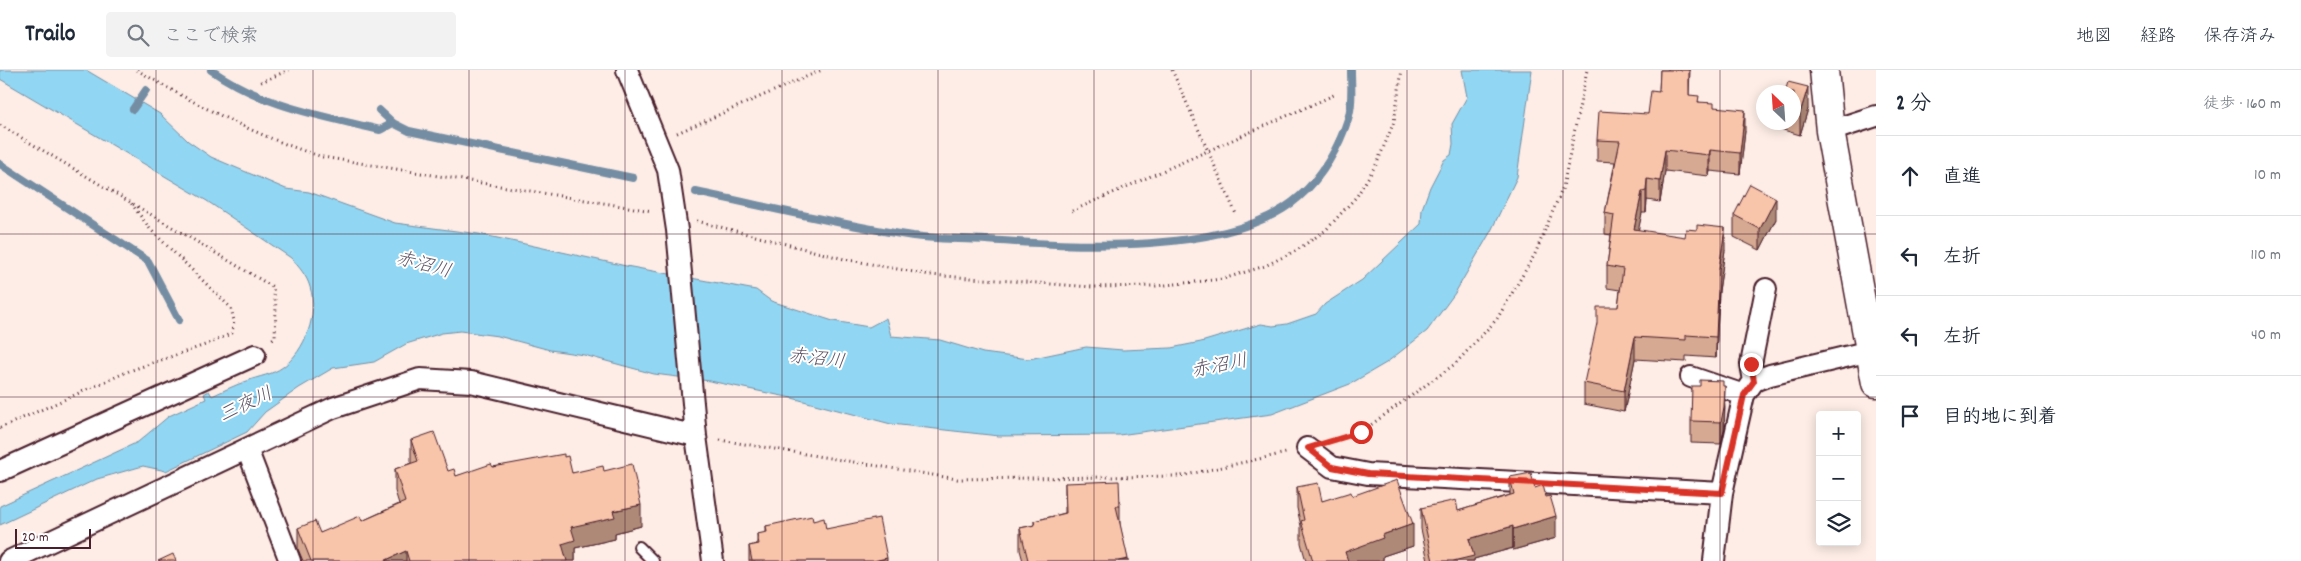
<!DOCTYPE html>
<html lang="ja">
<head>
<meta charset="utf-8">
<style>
	body { margin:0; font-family:Dekko,"Klee One",sans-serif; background:#f2f2f3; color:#1f2937 }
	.controls { position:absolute; right:15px; bottom:15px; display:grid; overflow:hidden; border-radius:5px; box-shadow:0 2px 12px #0003 }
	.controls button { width:45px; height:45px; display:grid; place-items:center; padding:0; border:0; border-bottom:1px solid #e0e1e3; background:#fff; color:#1f2937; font:25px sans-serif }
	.compass { position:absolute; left:1756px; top:15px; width:45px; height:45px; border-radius:50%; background:#fff; box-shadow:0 2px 12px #0003; rotate:335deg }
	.scale { position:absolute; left:15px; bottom:12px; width:76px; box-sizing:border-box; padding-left:5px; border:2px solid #4a1f2b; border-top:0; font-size:14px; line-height:18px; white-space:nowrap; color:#4a1f2b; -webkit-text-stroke:4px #fff; paint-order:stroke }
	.stop { position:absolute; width:15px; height:15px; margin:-11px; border:4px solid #d93025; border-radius:50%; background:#fff }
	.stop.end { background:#d93025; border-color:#fff; box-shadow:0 1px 5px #0008 }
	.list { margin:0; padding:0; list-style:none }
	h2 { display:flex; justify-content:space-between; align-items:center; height:65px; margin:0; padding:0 20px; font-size:21px }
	h2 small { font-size:16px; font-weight:400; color:#747a83 }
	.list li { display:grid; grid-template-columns:32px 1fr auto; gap:15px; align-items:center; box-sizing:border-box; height:80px; padding:0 20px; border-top:1px solid #e0e1e3 }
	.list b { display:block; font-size:19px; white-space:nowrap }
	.list em { font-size:16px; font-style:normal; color:#747a83 }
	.icon { flex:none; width:28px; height:28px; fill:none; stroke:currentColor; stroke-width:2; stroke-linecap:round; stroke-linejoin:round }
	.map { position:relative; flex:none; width:1876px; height:491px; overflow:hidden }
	header { display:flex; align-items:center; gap:30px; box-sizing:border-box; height:70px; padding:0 25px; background:#fff; border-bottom:1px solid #e0e1e3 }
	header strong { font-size:24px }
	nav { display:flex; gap:28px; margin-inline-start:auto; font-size:18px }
	.search { width:350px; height:45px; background:#f2f2f3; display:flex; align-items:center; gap:12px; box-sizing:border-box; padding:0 18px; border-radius:5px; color:#747a83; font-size:19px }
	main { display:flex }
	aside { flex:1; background:#fff }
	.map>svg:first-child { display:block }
	.water { fill:#91d7f3; stroke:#758da3 }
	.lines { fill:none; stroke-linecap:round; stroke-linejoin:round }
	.stream { stroke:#758da3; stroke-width:8 }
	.lane-casing { stroke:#4a1f2b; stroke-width:14 }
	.street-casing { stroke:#4a1f2b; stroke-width:24 }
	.secondary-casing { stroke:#4a1f2b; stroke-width:31 }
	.path { stroke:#4a1f2b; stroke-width:3; stroke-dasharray:1 4; stroke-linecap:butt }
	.lane { stroke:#fff; stroke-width:10 }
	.street { stroke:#fff; stroke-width:20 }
	.secondary { stroke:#fff; stroke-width:28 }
	.wall { fill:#d5a992; stroke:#4a1f2b }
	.shaded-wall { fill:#ae8977; stroke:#4a1f2b }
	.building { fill:#f8c4aa; stroke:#4a1f2b }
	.route { stroke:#d93025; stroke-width:6 }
	.grid { fill:none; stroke:#4a1f2b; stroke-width:1; stroke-opacity:0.55 }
	.labels { text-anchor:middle; stroke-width:4; stroke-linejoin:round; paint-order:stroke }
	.water-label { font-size:19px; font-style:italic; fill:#5f5667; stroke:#fff }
</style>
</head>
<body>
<header>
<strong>Trailo</strong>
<div class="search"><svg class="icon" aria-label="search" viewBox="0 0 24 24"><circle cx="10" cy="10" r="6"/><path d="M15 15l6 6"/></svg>ここで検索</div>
<nav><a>地図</a><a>経路</a><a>保存済み</a></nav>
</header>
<main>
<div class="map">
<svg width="1876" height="491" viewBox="0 0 1876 491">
	<rect width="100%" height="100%" fill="#fdede6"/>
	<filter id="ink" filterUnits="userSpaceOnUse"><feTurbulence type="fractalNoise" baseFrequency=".02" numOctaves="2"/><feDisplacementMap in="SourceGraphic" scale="10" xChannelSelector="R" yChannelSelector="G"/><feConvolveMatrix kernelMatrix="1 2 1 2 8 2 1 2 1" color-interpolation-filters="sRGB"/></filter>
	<g filter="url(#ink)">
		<path class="water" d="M 0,0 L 86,0 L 160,44 L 188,71 L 211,87 L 286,119 L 309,122 L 395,153 L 479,164 L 626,196 L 756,220 L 771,231 L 833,251 L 869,257 L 886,248 L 891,266 L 940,270 L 983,283 L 1029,289 L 1086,277 L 1123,280 L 1171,278 L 1201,272 L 1261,254 L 1273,256 L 1287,254 L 1316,244 L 1325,234 L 1362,210 L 1421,154 L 1422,139 L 1430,117 L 1444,90 L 1451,85 L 1453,74 L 1452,54 L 1467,27 L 1462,0 L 1532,0 L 1517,107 L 1491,161 L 1455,223 L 1427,261 L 1386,293 L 1350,314 L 1272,344 L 1119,365 L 999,366 L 891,354 L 792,328 L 710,311 L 654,304 L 584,285 L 550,280 L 498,266 L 460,261 L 442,263 L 406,274 L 374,292 L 333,298 L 299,318 L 265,342 L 247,362 L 166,401 L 143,396 L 97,409 L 0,455 L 0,436 L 138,372 L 169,346 L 206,329 L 204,324 L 209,321 L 212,326 C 223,321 235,315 247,311 C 259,306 272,305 283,297 C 305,281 319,244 310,217 C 307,206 299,197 291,188 L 207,131 L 0,9 Z"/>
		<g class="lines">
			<path class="stream" d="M 211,0 C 265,37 318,45 380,60 L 393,53
				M 133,39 L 146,20
				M 379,40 L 393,53 L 409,61 L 633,108
				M 0,94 L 148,191 L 179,250
				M 696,122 C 768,137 841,155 913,166 C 937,169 962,169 986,170 C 1071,176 1233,187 1300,126 C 1322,107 1339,77 1348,49 C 1353,34 1351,16 1351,0"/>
			<defs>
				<path id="lane" d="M 639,477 L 653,491"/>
				<path id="street" d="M 627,0 L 668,100 L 677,160 L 696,366 L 713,491
					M 1830,61 L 1876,46
					M 1691,307 L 1744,325
					M 1754,311 L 1751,294 L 1766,219
					M 1307,378 L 1332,397 L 1368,404 L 1722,423
					M 247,379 L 290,491
					M 0,401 L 255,285
					M 9,491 L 333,338 L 420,309 L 471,312 L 696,366
					M 1714,491 L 1722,423 L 1744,325 L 1754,311 L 1770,305 L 1870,281"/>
				<path id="secondary" d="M 1824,0 L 1830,61 L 1876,313"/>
			</defs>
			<use href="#lane" class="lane-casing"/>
			<use href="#street" class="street-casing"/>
			<use href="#secondary" class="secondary-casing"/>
			<path class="path" d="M 137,0 C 192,33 263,69 323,87 L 652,141
				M 1172,0 L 1236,144
				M 261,12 L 289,0
				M 0,55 L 273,217 L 276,237 L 275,267 L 270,271
				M 677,63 L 822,0
				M 1072,141 L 1334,25
				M 697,151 L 844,189 L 930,205 L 1092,217 L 1156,216 L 1223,209 L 1265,196 L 1297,180 L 1326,160 L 1357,126 L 1377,93 L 1394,52 L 1402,0
				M 0,358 L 129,301 L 211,273 L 232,263 L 234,251 L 231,238 L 150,159 L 131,133
				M 720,370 L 957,409 L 1181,406 L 1286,383
				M 1335,370 L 1361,362 L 1455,294 L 1497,249 L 1535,184 L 1563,117 L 1587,0"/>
			<use href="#lane" class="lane"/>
			<use href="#street" class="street"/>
			<use href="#secondary" class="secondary"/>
		</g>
		<path class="wall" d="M 1660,0 L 1690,0 L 1689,25 L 1699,32 L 1714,37 L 1745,61 L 1740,104 L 1710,101 L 1709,106 L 1665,101 L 1660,132 L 1647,130 L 1646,143 L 1642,143 L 1638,160 L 1725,180 L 1719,221 L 1716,288 L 1686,286 L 1686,292 L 1635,289 L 1624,342 L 1584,334 L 1584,313 L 1618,237 L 1620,220 L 1607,218 L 1607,196 L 1611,165 L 1605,164 L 1605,143 L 1615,92 L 1597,91 L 1597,70 L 1648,44 L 1659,22 Z
			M 1794,22 L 1808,39 L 1800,65 L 1780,59 L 1780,52 L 1794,52 Z
			M 1734,145 L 1776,149 L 1760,180 L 1734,167 Z
			M 1723,316 L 1725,338 L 1724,359 L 1721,374 L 1691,373 L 1691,351 Z
			M 411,370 L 448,401 L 456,406 L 493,397 L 564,387 L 572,403 L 604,401 L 641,456 L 615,463 L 615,469 L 575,478 L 575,491 L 303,491 L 298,479 L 298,458 L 320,463 L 362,451 L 399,434 L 395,421 L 395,399 L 411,393 Z
			M 1510,407 L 1535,418 L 1556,468 L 1513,480 L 1513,478 L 1474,489 L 1474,491 L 1428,491 L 1421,459 L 1421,438 L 1458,441 L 1510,425 Z
			M 1065,413 L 1120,436 L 1120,455 L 1128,491 L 1023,491 L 1020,480 L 1020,458 L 1034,455 L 1034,451 L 1065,443 Z
			M 1297,417 L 1322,431 L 1352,426 L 1413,476 L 1383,486 L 1383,490 L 1380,491 L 1306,491 L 1301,473 L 1301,456 L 1297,438 Z
			M 813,451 L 826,459 L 887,491 L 749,491 L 749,476 L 757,474 L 757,464 L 766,463 L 766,456 Z"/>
		<path class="shaded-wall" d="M 1808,17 L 1808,39 L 1800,65 L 1800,43 Z
			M 1745,40 L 1745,61 L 1740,104 L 1740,83 Z
			M 1665,80 L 1665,101 L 1660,132 L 1660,111 Z
			M 1710,80 L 1710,101 L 1709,106 L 1709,85 Z
			M 1647,109 L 1647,130 L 1646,143 L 1646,121 Z
			M 1642,122 L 1642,143 L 1634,181 L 1634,159 Z
			M 1776,128 L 1776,149 L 1760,180 L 1760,159 Z
			M 1725,158 L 1725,180 L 1719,221 L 1716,288 L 1716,267 L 1719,200 Z
			M 1635,267 L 1635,289 L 1624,342 L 1624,321 Z
			M 1725,316 L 1724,359 L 1721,374 L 1721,352 Z
			M 641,435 L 641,456 L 615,463 L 615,469 L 575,478 L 575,491 L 562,491 L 562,474 L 571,457 L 613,441 Z
			M 1556,446 L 1556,468 L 1513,480 L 1513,459 Z
			M 1413,454 L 1413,476 L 1383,486 L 1383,490 L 1380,491 L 1345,491 L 1345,482 L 1382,465 Z
			M 1513,456 L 1513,478 L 1474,489 L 1474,491 L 1453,491 L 1469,469 Z
			M 406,481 L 406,491 L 384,491 Z
			M 887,488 L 887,491 L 873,491 Z
			M 1128,489 L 1128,491 L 1118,491 Z"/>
		<path class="building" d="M 1660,0 L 1689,0 L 1689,25 L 1699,26 L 1698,32 L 1714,33 L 1714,37 L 1745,40 L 1740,83 L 1710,80 L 1709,85 L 1665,80 L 1660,111 L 1647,109 L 1646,121 L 1642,122 L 1634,159 L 1685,167 L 1686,159 L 1697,160 L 1697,155 L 1725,158 L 1719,200 L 1716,267 L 1686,265 L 1686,270 L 1635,267 L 1624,321 L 1584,313 L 1597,253 L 1597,237 L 1618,237 L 1623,199 L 1607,196 L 1614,145 L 1605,143 L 1620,71 L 1597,70 L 1599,41 L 1648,44 L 1651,21 L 1659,22 Z
			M 1788,12 L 1808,17 L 1800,43 L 1794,41 L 1794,22 L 1785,22 Z
			M 1750,114 L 1776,128 L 1760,159 L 1734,145 Z
			M 1700,310 L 1723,311 L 1723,316 L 1725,316 L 1724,337 L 1721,352 L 1691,351 L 1692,316 L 1700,316 Z
			M 434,362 L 448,401 L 454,399 L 456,406 L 491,394 L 493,397 L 564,384 L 564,387 L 568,386 L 572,403 L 603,396 L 604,401 L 632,394 L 641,435 L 613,441 L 615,447 L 571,457 L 575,470 L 562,474 L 567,491 L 409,491 L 406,481 L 384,491 L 311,491 L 298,458 L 315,451 L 320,463 L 360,446 L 362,451 L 405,432 L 395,399 L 418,391 L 411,370 Z
			M 1531,403 L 1535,418 L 1543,415 L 1546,427 L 1550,426 L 1556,446 L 1513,459 L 1513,456 L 1469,469 L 1474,486 L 1453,491 L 1433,491 L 1421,438 L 1456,430 L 1458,441 L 1514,424 L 1510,407 Z
			M 1397,410 L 1413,454 L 1382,465 L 1383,468 L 1345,482 L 1348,491 L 1313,491 L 1301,451 L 1304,450 L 1297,417 L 1318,413 L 1322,431 L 1351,422 L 1352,426 Z
			M 1119,411 L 1120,436 L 1116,436 L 1128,489 L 1118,491 L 1022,491 L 1028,490 L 1020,458 L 1035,455 L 1034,451 L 1066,443 L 1065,413 Z
			M 812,446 L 813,451 L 824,448 L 826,459 L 879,448 L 887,488 L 873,491 L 752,491 L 749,476 L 759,474 L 757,464 L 767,462 L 766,456 Z
			M 173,484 L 176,491 L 158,491 Z"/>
	</g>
	<g class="lines" filter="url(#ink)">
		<path class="route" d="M 1361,362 L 1308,378 L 1332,397 L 1368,404 L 1722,423 L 1744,325 L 1754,311 L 1751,294"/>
	</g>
	<path class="grid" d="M 156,0 L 156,491M 313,0 L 313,491M 469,0 L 469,491M 625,0 L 625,491M 782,0 L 782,491M 938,0 L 938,491M 1094,0 L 1094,491M 1251,0 L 1251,491M 1407,0 L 1407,491M 1563,0 L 1563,491M 1720,0 L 1720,491M 0,164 L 1876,164M 0,327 L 1876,327"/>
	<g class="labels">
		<g class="water-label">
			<text transform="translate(424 193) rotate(15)" y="7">赤沼川</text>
			<text transform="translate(817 287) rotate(7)" y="7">赤沼川</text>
			<text transform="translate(1219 294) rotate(-11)" y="7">赤沼川</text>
			<text transform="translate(245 333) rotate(-25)" y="7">三夜川</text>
		</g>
	</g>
</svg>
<div class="controls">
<button>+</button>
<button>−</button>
<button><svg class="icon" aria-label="layers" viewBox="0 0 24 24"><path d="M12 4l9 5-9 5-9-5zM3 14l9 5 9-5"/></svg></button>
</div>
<svg class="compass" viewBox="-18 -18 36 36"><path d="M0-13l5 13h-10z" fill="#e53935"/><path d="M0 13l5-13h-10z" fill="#747a83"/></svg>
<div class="scale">20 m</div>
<div class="stop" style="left:1361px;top:362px"></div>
<div class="stop end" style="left:1751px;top:294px"></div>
</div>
<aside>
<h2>2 分<small>徒歩 · 160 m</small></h2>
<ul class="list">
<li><svg class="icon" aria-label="ahead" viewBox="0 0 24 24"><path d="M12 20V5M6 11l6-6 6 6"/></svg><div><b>直進</b></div><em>10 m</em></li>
<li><svg class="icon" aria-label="left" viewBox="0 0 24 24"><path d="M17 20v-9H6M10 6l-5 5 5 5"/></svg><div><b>左折</b></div><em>110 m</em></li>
<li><svg class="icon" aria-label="left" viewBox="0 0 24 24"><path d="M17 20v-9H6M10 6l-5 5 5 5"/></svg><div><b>左折</b></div><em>40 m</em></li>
<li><svg class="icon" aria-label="arrive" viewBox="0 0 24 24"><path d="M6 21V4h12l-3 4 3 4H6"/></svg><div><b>目的地に到着</b></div></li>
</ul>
</aside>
</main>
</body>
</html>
